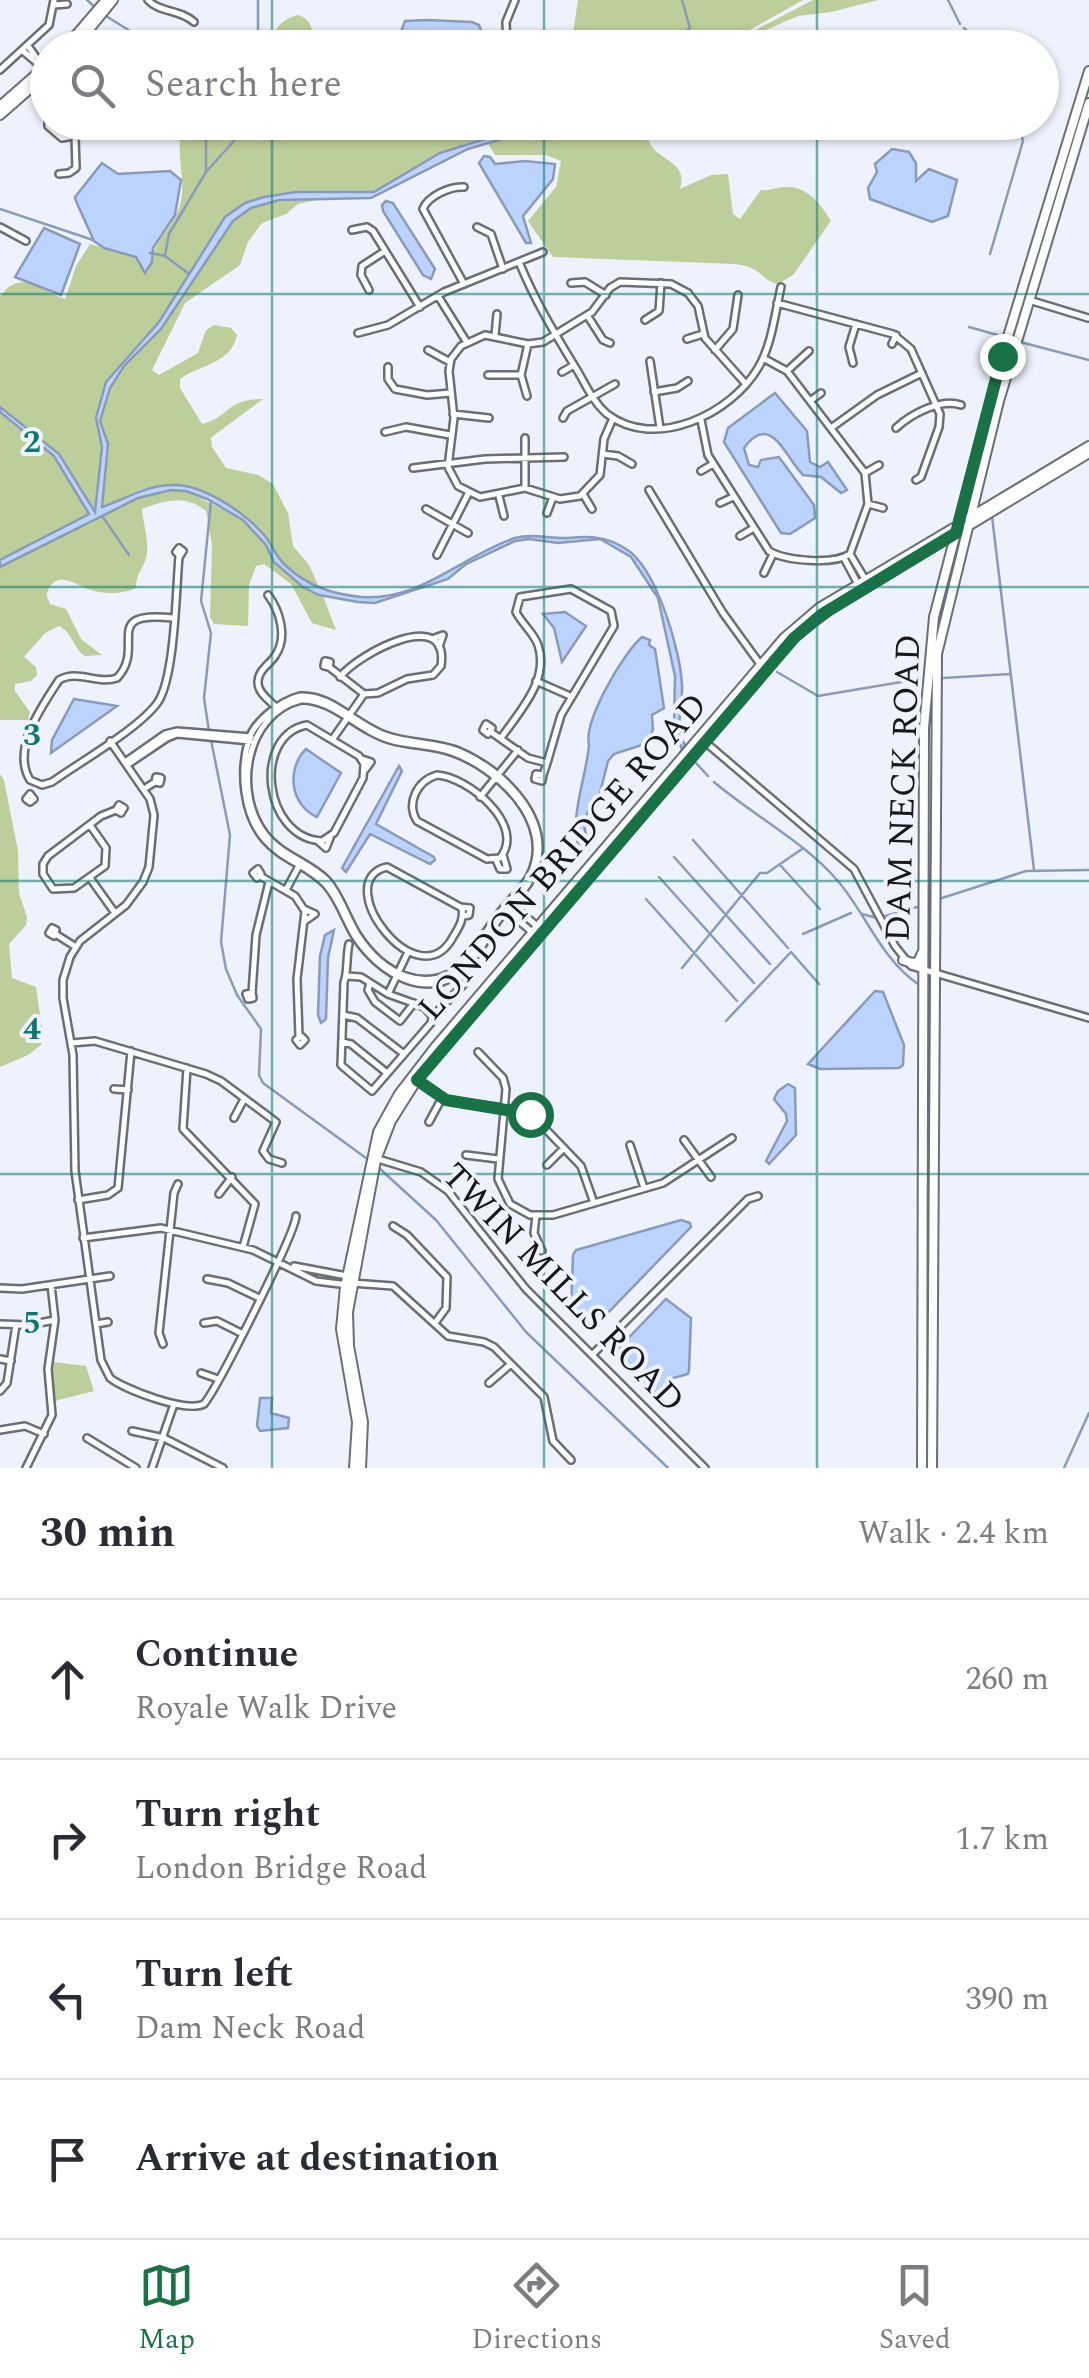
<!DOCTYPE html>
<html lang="en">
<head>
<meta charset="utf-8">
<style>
	body { margin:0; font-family:Spectral,serif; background:#f2f2f3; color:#2b2b33 }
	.stop { position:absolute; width:30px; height:30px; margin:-22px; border:8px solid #197246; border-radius:50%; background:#fff }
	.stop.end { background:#197246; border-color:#fff; box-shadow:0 2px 10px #0008 }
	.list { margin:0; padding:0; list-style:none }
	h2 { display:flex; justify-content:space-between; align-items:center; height:130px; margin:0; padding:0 40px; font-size:42px }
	h2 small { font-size:32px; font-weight:400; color:#7c7c81 }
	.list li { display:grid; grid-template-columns:65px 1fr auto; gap:30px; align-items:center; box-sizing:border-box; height:160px; padding:0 40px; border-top:2px solid #e1e1e2 }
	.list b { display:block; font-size:38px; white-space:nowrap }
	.list p { margin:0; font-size:32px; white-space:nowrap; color:#7c7c81 }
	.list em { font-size:32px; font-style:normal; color:#7c7c81 }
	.icon { flex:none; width:55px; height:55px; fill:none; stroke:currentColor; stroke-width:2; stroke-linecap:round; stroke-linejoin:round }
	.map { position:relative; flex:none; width:1089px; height:1468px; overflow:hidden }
	.search { position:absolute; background:#fff; box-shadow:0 2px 8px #0004; left:30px; right:30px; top:30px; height:110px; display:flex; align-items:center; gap:25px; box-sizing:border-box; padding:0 35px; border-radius:55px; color:#7c7c81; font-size:38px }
	.sheet { height:770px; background:#fff }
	nav { display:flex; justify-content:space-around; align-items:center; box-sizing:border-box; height:140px; border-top:2px solid #e1e1e2; background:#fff; font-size:28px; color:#7c7c81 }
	nav a { display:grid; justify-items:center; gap:5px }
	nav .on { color:#197246 }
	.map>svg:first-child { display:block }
	.green { fill:#bcce99 }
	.water { fill:#bcd3fe; stroke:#8a9bba; stroke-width:2.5 }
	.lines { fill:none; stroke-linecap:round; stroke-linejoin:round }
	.stream { stroke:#8a9bba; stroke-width:2.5 }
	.minor-casing { stroke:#6a6e76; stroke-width:10 }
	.major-casing { stroke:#6a6e76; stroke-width:12 }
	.minor { stroke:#fff; stroke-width:5 }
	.major { stroke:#fff; stroke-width:8 }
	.route { stroke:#197246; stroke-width:12 }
	.grid { fill:none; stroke:#0f766e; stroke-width:2.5; stroke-opacity:0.55 }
	.labels { text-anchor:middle; stroke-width:8; stroke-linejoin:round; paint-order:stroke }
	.street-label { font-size:35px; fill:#16181b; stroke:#edf2fc }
	.grid-label { font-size:32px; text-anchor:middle; font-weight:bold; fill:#0f766e; stroke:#edf2fc; stroke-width:8; stroke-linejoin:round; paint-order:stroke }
</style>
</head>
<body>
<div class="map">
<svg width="1089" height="1468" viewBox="0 0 1089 1468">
	<rect width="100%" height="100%" fill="#edf2fc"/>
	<path class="green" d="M 578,0 L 803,0 L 748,31 L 708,39 L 686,47 L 571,47 Z
		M 813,0 L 878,0 L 831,12 L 798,16 L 743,40 L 717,47 L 697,48 L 736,40 Z
		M 299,15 C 312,21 312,29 314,42 L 321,47 L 268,47 C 273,31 280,19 299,15 Z
		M 185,123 L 539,123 L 464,144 L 374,192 L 264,197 L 225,217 L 159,322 L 106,382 L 96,417 L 102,447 L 96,510 L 93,512 L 59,454 L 0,407 L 0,297 C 21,266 41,292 65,299 L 76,266 L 90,244 L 136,258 L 146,274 C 153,264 151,255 157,245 C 168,227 180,216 182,194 C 184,171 174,144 185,123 Z
		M 557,123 L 642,123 C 646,132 648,145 657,152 C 671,164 686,166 680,189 L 711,175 L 728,174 L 733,214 L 740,219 L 761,190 C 771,191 776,187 786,187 C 807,186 821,204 831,221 L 793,275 L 778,284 C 760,280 763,267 735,264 L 553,257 L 528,221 L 556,187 L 561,161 L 546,155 L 495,155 L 487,142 Z
		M 279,200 L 316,200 L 298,204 L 286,214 L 262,223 L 248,242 L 240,265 L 185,303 L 152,370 L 159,375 L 198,353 L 206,330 L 214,325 L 231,328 L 237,335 C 231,364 201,364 180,379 L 180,388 L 202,424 C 230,417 226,399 263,399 L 217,433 L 211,438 L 212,447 L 226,468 L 258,475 L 273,484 L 288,513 L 293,546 L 309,565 L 320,589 L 283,564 L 267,538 L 244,515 L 192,486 L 142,489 L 102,508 L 108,444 L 100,421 L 110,388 L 124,366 L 161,329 L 233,221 L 251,208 Z
		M 0,413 L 54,456 L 89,514 L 0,560 Z
		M 158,491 L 186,491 L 243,520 L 266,545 L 274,562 L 323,596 L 336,630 L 312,623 L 291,584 L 264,564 L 256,566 L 249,585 L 248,626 L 214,624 L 210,617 L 212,545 L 206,511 C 185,494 165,500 142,509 C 143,524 150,543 146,558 C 142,572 137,570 136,588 C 124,594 107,594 94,591 C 80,588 60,569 49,588 C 45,596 47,596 50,604 L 66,609 L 81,639 L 102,655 L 85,656 C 73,648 72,632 59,626 L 45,633 L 24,657 L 36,667 L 37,675 L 31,681 L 15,684 L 15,691 L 30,712 L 28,720 L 0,720 L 0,567 L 138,498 Z
		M 0,774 L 4,780 L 18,851 L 19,893 L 27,917 L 26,925 L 9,944 L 12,978 L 36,987 L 43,1036 L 41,1045 L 28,1055 L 0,1067 Z
		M 54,1362 L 86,1366 L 94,1391 L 55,1401 L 52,1375 Z"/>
	<path class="water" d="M 427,20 L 472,22 L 479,25 L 488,47 L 395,47 L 405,21 Z
		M 539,122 L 557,123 L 468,149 L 371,198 L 279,200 L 251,208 L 233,221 L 161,329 L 124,366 L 110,388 L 100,421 L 108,444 L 102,507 C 126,499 146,485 173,485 C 203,484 245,513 264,535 C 272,544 276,557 285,565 C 307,586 332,594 361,597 C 420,602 463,555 515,538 C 532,533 550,539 568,538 C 590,536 606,536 626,549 C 656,567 681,651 682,686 C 683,706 674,726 685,745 L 682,750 L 674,725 L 675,676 L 658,598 L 631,557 L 600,539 L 558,543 L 529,539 L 515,541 L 466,564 L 448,579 L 375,603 L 358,602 L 319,595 L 303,587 L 274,562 L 266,545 L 243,520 L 207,499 L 186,491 L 171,490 L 138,498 L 0,567 L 0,560 L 89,514 L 54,456 L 0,412 L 0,407 L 59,454 L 95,512 L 102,447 L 96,418 L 106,382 L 159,322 L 225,217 L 245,203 L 264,197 L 296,192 L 374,192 L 440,153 Z
		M 892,149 L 909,152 L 916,163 L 916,181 L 929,169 L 957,180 L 948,216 L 932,222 L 870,199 L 868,188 L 877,172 L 875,164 Z
		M 484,156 L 490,157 L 495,164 L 525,161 L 555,164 L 553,179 L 523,216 L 531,243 L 526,243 L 479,163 Z
		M 102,163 L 118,174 L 170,171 L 181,180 L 175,215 L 153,248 L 152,262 L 145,273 L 136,257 L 104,248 L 94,241 L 76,201 L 75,197 Z
		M 386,201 L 393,203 L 435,269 L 431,279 L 423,275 L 383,211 L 382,205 Z
		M 44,228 L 80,244 L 61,295 L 15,277 Z
		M 775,393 L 807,431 L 810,462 L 820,467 L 828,462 L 847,490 L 841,493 L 821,477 L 803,475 C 785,457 771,411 744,448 L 749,465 L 758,467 L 761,460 L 779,457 L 814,505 L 815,518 L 790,534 L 781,533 L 724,442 L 728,428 Z
		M 565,612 L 586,626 L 562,662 L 554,628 L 543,614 Z
		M 642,637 L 650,640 L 649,645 L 655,649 L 664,708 L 652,715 L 653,729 L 648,743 L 614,754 L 608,761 L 600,793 L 591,801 L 584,823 L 588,849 L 580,852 C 568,818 586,780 589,745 C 583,721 624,652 642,637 Z
		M 74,699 L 117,706 L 51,753 L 52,740 Z
		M 306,749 L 341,773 L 317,817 C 290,805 286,769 306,749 Z
		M 399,766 L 402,771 L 376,824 L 434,857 L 435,860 L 430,864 L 370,834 L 346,872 L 342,868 Z
		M 334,930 L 328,958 L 326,1019 L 321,1023 L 318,1015 L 320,956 L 325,935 Z
		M 875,991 L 883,992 L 904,1045 L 903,1065 L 899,1068 L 820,1069 L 808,1064 Z
		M 788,1084 L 795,1088 L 796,1135 L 769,1164 L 766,1161 L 787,1121 L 786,1114 L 774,1099 L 778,1091 Z
		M 681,1220 L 690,1223 L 691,1227 L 598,1323 L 588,1325 L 571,1308 L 573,1255 L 576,1250 Z
		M 666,1299 L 691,1318 L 689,1370 L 688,1374 L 673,1378 L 657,1394 L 651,1393 L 614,1353 Z
		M 260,1398 L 272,1398 L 271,1413 L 289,1418 L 288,1428 L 260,1431 L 257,1426 Z"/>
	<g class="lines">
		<path class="stream" d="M 87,0 L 96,8
			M 682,0 L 690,28 L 684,33 L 687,47
			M 948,0 L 960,24
			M 106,16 L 138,36
			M 964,28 L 984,48
			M 258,48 L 258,0
			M 206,171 L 206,122
			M 0,209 L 93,240
			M 150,253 L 165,256 L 189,274
			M 990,254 L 1023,141 L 1018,122
			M 165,255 L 169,234 L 206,172 L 251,122
			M 969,327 L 1001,336
			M 1024,343 L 1089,360
			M 102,516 L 129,555
			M 992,516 L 1034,870
			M 777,672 L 818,696 L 919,679
			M 943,678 L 1010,674
			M 209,731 L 204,698 L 211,633 L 201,601 L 211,501
			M 211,740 L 230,835 L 221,942 L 226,969 L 237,995 L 261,1029 L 259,1075 L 263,1083 L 366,1158
			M 696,763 L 708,776
			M 714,782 C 754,816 802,840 837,880 C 866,913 880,958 918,984
			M 693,840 L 788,948
			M 674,857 L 770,964
			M 781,866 L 820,909
			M 659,877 L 754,983
			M 942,898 L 1026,871 L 1089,870
			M 646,899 L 737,1001
			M 862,914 L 877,918
			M 882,917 L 917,907
			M 803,934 L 851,913
			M 682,968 L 760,873 L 767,873 L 802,849
			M 726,1021 L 791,952 L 819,984
			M 379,1168 L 436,1220 L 526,1332 L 668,1468
			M 1064,1468 L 1089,1413"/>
		<defs>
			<path id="minor" d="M 148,0 C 160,13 180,9 194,22
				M 54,5 L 67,4
				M 28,46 L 43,67
				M 108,48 L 124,35 L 161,48
				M 507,48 L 506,22 L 515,0
				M 23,51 L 43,68
				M 0,70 L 49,25 L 54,0
				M 48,112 L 48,126 L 62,138 L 79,135 L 90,122
				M 59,174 L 69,173 L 76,168 L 75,137
				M 464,187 C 450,186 428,196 423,209 L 464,284
				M 0,227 L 26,241
				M 477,227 L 491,234 L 503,269
				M 352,230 L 367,227 L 373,231 L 420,307
				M 519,262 C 535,301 555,334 577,370 C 586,385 593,402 607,414 C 655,451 731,414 758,368 C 772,345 775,313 781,287
				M 571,283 L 585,282 L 606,295
				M 369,290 L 361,275 L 362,266 L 385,251
				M 438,296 L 466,341
				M 1029,300 L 1088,318
				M 777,303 L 893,334 L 911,349 L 940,414 L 939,427 L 921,477 L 916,480
				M 587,315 L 603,340 L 610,343
				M 645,320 L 659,311 L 661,283
				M 358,333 L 388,325 L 444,292 L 543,252
				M 495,335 L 497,314
				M 687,339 L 703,334
				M 892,344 L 896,335
				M 428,350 L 450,362
				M 715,350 L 733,329 L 738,295
				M 650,361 L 660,428
				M 853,363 L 849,347 L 856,324
				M 388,367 L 388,379 L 395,389 L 427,395 L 451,393
				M 787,371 L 809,351
				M 562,372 L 574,365
				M 488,375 L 521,375
				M 654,392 L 677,388 L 688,381
				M 527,396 L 521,375 L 528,344
				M 810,401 L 821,393
				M 453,414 L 489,418
				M 563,418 L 567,411 L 615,384
				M 613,418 L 604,439 L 600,475 L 580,496 L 560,499 L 525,488 L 480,497 L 458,486 L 448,467 L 454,418 L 449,371 L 451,359 L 461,346 L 485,335 L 528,344 L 543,342 L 592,312 L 610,288 L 620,282 L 671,284 L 688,293 L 698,306 L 705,338 L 745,383
				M 701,420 L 708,455 L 769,551 C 786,561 833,565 850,554 L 868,504 L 865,473 L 787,371 L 763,358
				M 831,428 L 877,395 L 922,373
				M 896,428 C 911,414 941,398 961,405
				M 385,432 L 406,427 L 450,435
				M 603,454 L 618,456 L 632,464
				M 413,468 L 485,459 L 564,457
				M 701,471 L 713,464
				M 865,473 L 879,465
				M 525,488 L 525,438
				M 649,490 L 723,613 L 760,664
				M 583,494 L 592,509
				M 499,496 L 504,516
				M 720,503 L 733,497
				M 868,504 L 883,508
				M 426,509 L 468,533
				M 547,513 L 553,497
				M 740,536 L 752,529
				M 179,548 L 183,551 L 180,556 L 176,552 Z
				M 850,554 L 865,579
				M 437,555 L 468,494
				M 844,558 L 859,586
				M 764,573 L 773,554
				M 268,595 C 280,611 288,638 275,656 C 270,664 257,671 258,683 C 258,693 270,701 277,708
				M 173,618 C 99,610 147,647 117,678 C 97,685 78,669 59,680 C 42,706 11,749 30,780 L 42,785 L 52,782 C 80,762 140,728 158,702 C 175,676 176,590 179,556
				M 432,639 L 443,635 L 439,647
				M 325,661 L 330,662 L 329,667 L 324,666 Z
				M 329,667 L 364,694
				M 536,681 L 570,696
				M 300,696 C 333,694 356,726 388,736 C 412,744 438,742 461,752 C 504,771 553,819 535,870 C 529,889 511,903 499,919 C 488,935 479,955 464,969 C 427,1003 379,973 356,938 C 345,921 340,901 326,885 C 309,866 282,860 265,840 C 243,815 239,771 249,739 C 255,720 281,701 300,696 Z
				M 301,700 C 333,699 358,731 390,740 C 410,746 431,745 451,752 C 496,767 556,822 530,875 C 523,888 510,899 501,911 C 488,927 478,945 466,962 C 427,998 382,973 357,934 C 346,916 341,896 327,880 C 308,861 282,856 265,834 C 233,793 245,714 301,700 Z
				M 486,724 L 492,728 L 488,734 L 483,730 Z
				M 307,725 L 359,756 L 364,764 L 363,778 L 334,833 L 322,841 C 263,838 252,735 307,725 Z
				M 491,732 L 528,758 L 547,763 L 561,715 L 614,626 L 611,611 L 571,589 L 520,597 L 516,612 C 522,624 534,633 538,645 C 550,680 519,712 501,738
				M 332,740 L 364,694 L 378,693 L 407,679 L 433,675 L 441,666 C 450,605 359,653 340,677
				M 110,741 L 150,799 L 154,815 L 149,867 L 143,882 L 126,905 L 80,941 L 70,957 L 63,980 L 63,998 L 73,1055 L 75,1171 L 101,1360 L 110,1378 C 126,1390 186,1413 204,1404 C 218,1387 295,1234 296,1216
				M 704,741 L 854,869 L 895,946 L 911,966 L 1089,1018
				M 362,759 L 371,762 L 365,770
				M 125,762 L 165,734 L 177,731 L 251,737
				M 127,765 L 167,738 L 177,734 L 250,741
				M 437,775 C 468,777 527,825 500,858 L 487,859 L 417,821 C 406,803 417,781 437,775 Z
				M 543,775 L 542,781 L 535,779 L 536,774 L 543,775 L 547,763
				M 144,789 L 155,782 L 160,783 L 161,778 L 156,777 L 155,782
				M 30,794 L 34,799 L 30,802 L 26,799 Z
				M 480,797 L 518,750
				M 90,825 L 106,848 L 105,866 L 74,888 L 53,889 L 43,874 L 43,864 L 48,856 L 101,816 L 116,810 L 121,813 L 124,808 L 119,805 L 116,810
				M 318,841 L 326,848 L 330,838
				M 496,860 L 500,869 L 507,869 L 503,855
				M 387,867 L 462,908 C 464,920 459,927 453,937 C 418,1002 328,880 387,867 Z
				M 258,869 L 261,874 L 257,878 L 253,873 Z
				M 260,876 L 295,896 L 305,911 L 297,979 L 299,1036
				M 90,878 L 115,913
				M 286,890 L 301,862
				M 511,904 L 537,926
				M 460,907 L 470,908 L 469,915 L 464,916
				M 304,909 L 315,914 L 305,921
				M 506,910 L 532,932
				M 52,928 L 56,930 L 54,936 L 49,933 Z
				M 57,935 L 76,947
				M 349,944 C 346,956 348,973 344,982 L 341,1065 L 372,1091 L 431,1023 L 432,1017 L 465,983
				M 347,976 L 361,977 L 388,994 L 424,1007 L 432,1016
				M 370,983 L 368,990 L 375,1002 L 400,1021 L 414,1003
				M 252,993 L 256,935 L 269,882
				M 252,993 L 253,998 L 248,999 L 246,994 Z
				M 388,994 L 408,952
				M 343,1015 L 357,1018 L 404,1054
				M 301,1036 L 305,1040 L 300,1045 L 296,1040 Z
				M 342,1042 L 351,1044 L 387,1073
				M 71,1043 L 95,1041 L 206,1074 L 221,1081 L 276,1122 L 263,1151 L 269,1159 L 282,1163
				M 478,1052 L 503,1078 L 506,1089 L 498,1179 L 510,1204 L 530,1215 L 553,1215 L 663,1183 L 732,1138
				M 187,1068 L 183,1129 L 255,1204 L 243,1247
				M 418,1081 L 446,1100 L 519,1110 L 534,1117 L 581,1166 L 594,1203
				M 114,1089 L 128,1090
				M 234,1118 L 244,1099
				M 429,1122 L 442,1098
				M 684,1140 L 711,1177
				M 630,1145 L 644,1188
				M 466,1155 L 498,1159
				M 378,1159 L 421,1172 L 448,1191 L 526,1289 L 705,1468
				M 547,1165 L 564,1148
				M 219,1194 L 232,1177
				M 78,1200 L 108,1195 L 118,1188 L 131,1051
				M 536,1216 L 534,1233 L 542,1251
				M 393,1226 L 407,1235 L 447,1277 L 446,1308 L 435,1323
				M 83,1238 L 161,1228 L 253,1250 L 316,1281 L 348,1285
				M 294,1266 L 347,1276
				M 207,1279 L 228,1283 L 259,1298
				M 352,1283 L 393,1286 L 448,1336 L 484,1342 L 494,1347 L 544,1397 L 553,1441 L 571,1460
				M 0,1288 L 22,1289 L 110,1276
				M 204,1323 L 217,1321 L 241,1333
				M 0,1324 L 28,1325 L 55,1320
				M 96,1324 L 108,1322
				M 163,1344 L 159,1333 L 174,1193 L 178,1184
				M 592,1355 L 748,1199 L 758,1196
				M 0,1359 L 11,1361
				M 201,1373 L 218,1379
				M 489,1383 L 511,1364
				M 0,1391 L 7,1383 L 16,1325
				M 0,1430 L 25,1426 L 44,1434
				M 132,1431 L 164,1438 L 223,1468
				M 87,1438 L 136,1468
				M 26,1468 L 52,1415 L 48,1369 L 55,1320 L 51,1285
				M 152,1468 L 174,1404"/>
			<path id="major" d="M 65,48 L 106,0
				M 74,48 L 113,0
				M 0,106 L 48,64
				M 0,115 L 48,73
				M 969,518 L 1089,446
				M 968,526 L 1089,453
				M 903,960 L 912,963 L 918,962 L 922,953
				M 354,1468 L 357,1422 L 341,1329 L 345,1287 L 378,1132 L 399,1094 L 436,1046 L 784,638 L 819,608 L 957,526
				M 361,1468 L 363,1422 L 349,1346 L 348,1312 L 376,1160 L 391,1121 L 420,1075 L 794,637 L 832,608 L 956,533
				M 922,1468 L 924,728 L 934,617 L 1002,356 L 1089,71
				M 932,1468 L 937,654 L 999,401 L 1089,103"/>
		</defs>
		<use href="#minor" class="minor-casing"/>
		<use href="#major" class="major-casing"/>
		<use href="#minor" class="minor"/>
		<use href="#major" class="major"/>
	</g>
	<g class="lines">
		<path class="route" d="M 530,1114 L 446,1100 L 417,1080 L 794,638 L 821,615 L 956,533 L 1002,356"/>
	</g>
	<path class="grid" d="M 272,0 L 272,48M 544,0 L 544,48M 817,0 L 817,48M 272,122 L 272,1468M 544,122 L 544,1468M 817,122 L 817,1468M 0,294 L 1089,294M 0,587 L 1089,587M 0,881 L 1089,881M 0,1174 L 1089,1174"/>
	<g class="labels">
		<g class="street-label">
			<text transform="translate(902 788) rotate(-88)" y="12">DAM NECK ROAD</text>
			<text transform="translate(562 856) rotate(-49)" y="12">LONDON BRIDGE ROAD</text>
			<text transform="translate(564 1287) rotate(46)" y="12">TWIN MILLS ROAD</text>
		</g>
	</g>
	<g class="grid-label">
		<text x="32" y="452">2</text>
		<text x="32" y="745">3</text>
		<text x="32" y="1039">4</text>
		<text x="32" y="1333">5</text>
	</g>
</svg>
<div class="stop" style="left:530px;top:1114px"></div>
<div class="stop end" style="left:1002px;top:356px"></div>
<div class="search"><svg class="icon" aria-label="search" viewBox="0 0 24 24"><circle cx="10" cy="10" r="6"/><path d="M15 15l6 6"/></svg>Search here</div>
</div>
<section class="sheet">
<h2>30 min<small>Walk · 2.4 km</small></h2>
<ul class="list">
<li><svg class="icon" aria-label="ahead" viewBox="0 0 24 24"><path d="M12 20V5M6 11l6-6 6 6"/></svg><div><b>Continue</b><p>Royale Walk Drive</p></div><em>260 m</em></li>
<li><svg class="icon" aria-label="right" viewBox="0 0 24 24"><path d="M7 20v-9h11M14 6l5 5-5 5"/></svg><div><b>Turn right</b><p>London Bridge Road</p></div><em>1.7 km</em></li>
<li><svg class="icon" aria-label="left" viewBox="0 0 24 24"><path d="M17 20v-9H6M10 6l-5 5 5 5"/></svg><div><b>Turn left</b><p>Dam Neck Road</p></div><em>390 m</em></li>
<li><svg class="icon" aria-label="arrive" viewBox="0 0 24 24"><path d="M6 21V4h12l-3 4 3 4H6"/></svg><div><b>Arrive at destination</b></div></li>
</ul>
</section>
<nav>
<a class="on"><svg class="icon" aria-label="map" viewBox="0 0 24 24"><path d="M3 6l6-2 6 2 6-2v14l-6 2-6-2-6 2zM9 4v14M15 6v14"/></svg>Map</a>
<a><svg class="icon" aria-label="directions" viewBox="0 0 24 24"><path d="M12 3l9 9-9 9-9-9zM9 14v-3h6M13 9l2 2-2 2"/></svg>Directions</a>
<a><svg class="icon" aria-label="saved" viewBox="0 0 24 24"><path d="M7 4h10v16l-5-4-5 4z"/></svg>Saved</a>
</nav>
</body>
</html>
